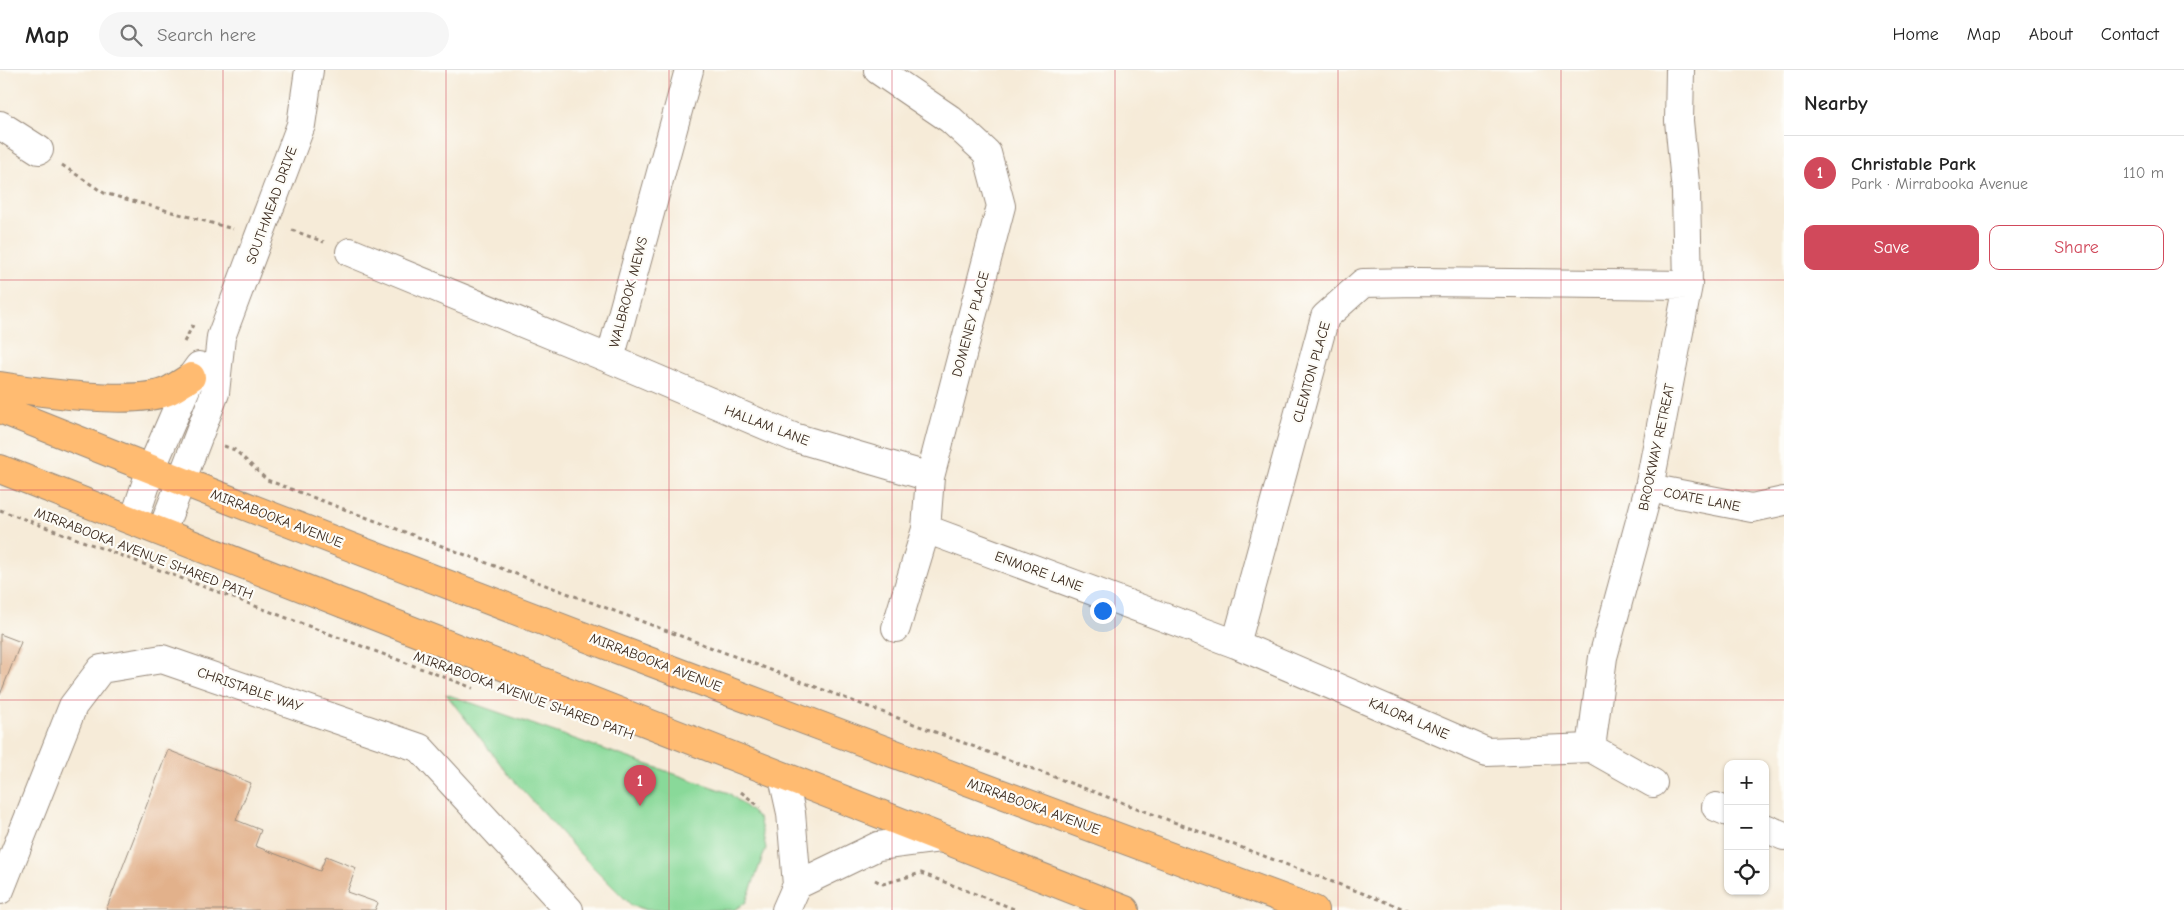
<!DOCTYPE html>
<html lang="en">
<head>
<meta charset="utf-8">
<style>
	body { margin:0; font-family:"Comic Neue",sans-serif; background:#f6f6f6; color:#222 }
	.controls { position:absolute; right:15px; bottom:15px; display:grid; overflow:hidden; border-radius:10px; box-shadow:0 1px 4px #0004 }
	.controls button { width:45px; height:45px; display:grid; place-items:center; padding:0; border:0; border-bottom:1px solid #e0e0e0; background:#fff; color:#222; font:25px sans-serif }
	.you { position:absolute; left:1102px; top:540px; width:18px; height:18px; margin:-12px; border:4px solid #fff; border-radius:50%; background:#1a73e8; box-shadow:0 0 0 8px #1a73e833 }
	.badge { display:grid; place-items:center; width:32px; height:32px; border-radius:50%; background:#d1495b; color:#fff; font-size:16px; font-weight:700 }
	.pin { position:absolute; translate:-50% -41px; filter:drop-shadow(0 1px 2px #0008) }
	.pin::after { content:''; position:absolute; top:26px; width:18px; height:15px; background:inherit; clip-path:polygon(0 0,100% 0,50% 100%) }
	.list { margin:0; padding:0; list-style:none }
	h2 { display:flex; justify-content:space-between; align-items:center; height:65px; margin:0; padding:0 20px; font-size:21px }
	h2 small { font-size:16px; font-weight:400; color:#767676 }
	.list li { display:grid; grid-template-columns:32px 1fr auto; gap:15px; align-items:center; box-sizing:border-box; height:75px; padding:0 20px; border-top:1px solid #e0e0e0 }
	.list b { display:block; font-size:19px; white-space:nowrap }
	.list p { margin:0; font-size:16px; white-space:nowrap; color:#767676 }
	.list em { font-size:16px; font-style:normal; color:#767676 }
	.actions { display:flex; gap:10px; padding:15px 20px }
	.actions a { flex:1; padding:11px 0; border:1px solid #d1495b; border-radius:10px; text-align:center; font-size:18px; color:#d1495b }
	.actions .main { background:#d1495b; color:#fff }
	.icon { flex:none; width:28px; height:28px; fill:none; stroke:currentColor; stroke-width:2; stroke-linecap:round; stroke-linejoin:round }
	.map { position:relative; flex:none; width:1784px; height:840px; overflow:hidden }
	header { display:flex; align-items:center; gap:30px; box-sizing:border-box; height:70px; padding:0 25px; background:#fff; border-bottom:1px solid #e0e0e0 }
	header strong { font-size:24px }
	nav { display:flex; gap:28px; margin-inline-start:auto; font-size:18px }
	.search { width:350px; height:45px; background:#f6f6f6; display:flex; align-items:center; gap:12px; box-sizing:border-box; padding:0 18px; border-radius:28px; color:#767676; font-size:19px }
	main { display:flex }
	aside { flex:1; background:#fff }
	.map>svg:first-child { display:block }
	.green { fill:#89d999; stroke:#62825c }
	.building { fill:#e2b18b }
	.lines { fill:none; stroke-linecap:round; stroke-linejoin:round }
	.minor-casing { stroke:#988a7b; stroke-width:30 }
	.major-casing { stroke:#988a7b; stroke-width:30 }
	.path { stroke:#988a7b; stroke-width:3; stroke-dasharray:4 4; stroke-linecap:butt }
	.minor { stroke:#fff; stroke-width:28 }
	.major { stroke:#ffbb71; stroke-width:28 }
	.grid { fill:none; stroke:#d1495b; stroke-width:1; stroke-opacity:0.55 }
	.labels { text-anchor:middle; stroke-width:4.5; stroke-linejoin:round; paint-order:stroke }
	.street-label { font-size:14px; fill:#3b2a1e; stroke:#fdfcf7 }
</style>
</head>
<body>
<header>
<strong>Map</strong>
<div class="search"><svg class="icon" aria-label="search" viewBox="0 0 24 24"><circle cx="10" cy="10" r="6"/><path d="M15 15l6 6"/></svg>Search here</div>
<nav><a>Home</a><a>Map</a><a>About</a><a>Contact</a></nav>
</header>
<main>
<div class="map">
<svg width="1784" height="840" viewBox="0 0 1784 840">
	<rect width="100%" height="100%" fill="#fdfcf7"/>
	<filter id="ink" filterUnits="userSpaceOnUse"><feTurbulence type="fractalNoise" baseFrequency=".02" numOctaves="2"/><feDisplacementMap in="SourceGraphic" scale="10" xChannelSelector="R" yChannelSelector="G"/><feConvolveMatrix kernelMatrix="1 2 1 2 8 2 1 2 1" color-interpolation-filters="sRGB"/></filter>
	<filter id="wash" filterUnits="userSpaceOnUse"><feTurbulence type="fractalNoise" baseFrequency=".0096" numOctaves="4" result="noise"/><feDisplacementMap in="SourceGraphic" scale="20" xChannelSelector="R" yChannelSelector="G"/><feGaussianBlur stdDeviation="1.12" result="paint"/><feColorMatrix in="noise" values="0 0 0 0 0 0 0 0 0 0 0 0 0 0 0 0 0 1.4 0 .05"/><feComposite in="paint" operator="in"/></filter>
	<g filter="url(#wash)">
		<rect width="100%" height="100%" fill="#f6ebd8"/>
		<path class="green" d="M 446,624 L 729,723 L 759,748 L 766,778 L 746,832 L 734,840 L 646,840 L 631,835 L 581,785 L 509,705 Z"/>
		<g id="blocks">
			<path class="building" d="M 0,564 L 21,572 L 0,625 Z
				M 168,680 L 251,713 L 236,750 L 261,760 L 255,776 L 320,801 L 326,786 L 356,798 L 347,822 L 378,833 L 375,840 L 106,840 Z"/>
		</g>
	</g>
	<g filter="url(#ink)">
		<use href="#blocks" fill-opacity="0" stroke="#988a7b" stroke-width="1"/>
		<g class="lines">
			<defs>
				<path id="minor" d="M 878,0 L 950,49 L 987,83 L 1001,136 L 930,407 L 926,459 L 896,558
					M 0,55 L 39,80
					M 350,182 L 610,289 L 689,0
					M 610,289 L 793,367 L 930,407
					M 1649,418 L 1752,438 L 1784,431
					M 134,450 L 151,399 L 191,307 L 199,296
					M 926,459 L 1236,574 L 1487,682 L 1591,678
					M 162,461 L 215,323 L 221,267 L 301,55 L 309,0
					M 1236,574 L 1325,247 L 1363,213 L 1419,212 L 1688,215
					M 783,707 L 791,743 L 797,815 L 786,840
					M 1653,713 L 1591,678 L 1603,587 L 1649,418 L 1688,215 L 1686,122 L 1679,51 L 1680,0
					M 1716,737 L 1728,742
					M 1765,758 L 1784,766
					M 797,815 L 878,776 L 940,768
					M 0,820 L 73,636 L 101,599 L 162,589 L 420,678 L 569,840"/>
				<path id="major" d="M 0,316 C 37,322 135,336 168,321 C 176,317 183,312 191,307
					M 0,339 C 435,513 874,677 1314,840
					M 0,399 L 1125,840"/>
			</defs>
			<use href="#minor" class="minor-casing"/>
			<use href="#major" class="major-casing"/>
			<path class="path" d="M 62,95 L 104,123 L 233,159
				M 292,160 L 324,172
				M 184,272 L 193,255
				M 224,376 L 235,380 L 267,410 L 1407,840
				M 0,440 L 473,618
				M 741,722 L 760,737
				M 875,810 L 883,814 L 921,803 L 1017,840"/>
			<use href="#minor" class="minor"/>
			<use href="#major" class="major"/>
		</g>
	</g>
	<path class="grid" d="M 223,0 L 223,840M 446,0 L 446,840M 669,0 L 669,840M 892,0 L 892,840M 1115,0 L 1115,840M 1338,0 L 1338,840M 1561,0 L 1561,840M 0,210 L 1784,210M 0,420 L 1784,420M 0,630 L 1784,630"/>
	<g class="labels">
		<g class="street-label">
			<text transform="translate(271 135) rotate(-70)" y="5">SOUTHMEAD DRIVE</text>
			<text transform="translate(628 222) rotate(-75)" y="5">WALBROOK MEWS</text>
			<text transform="translate(970 254) rotate(-75)" y="5">DOMENEY PLACE</text>
			<text transform="translate(1311 302) rotate(-74)" y="5">CLEMTON PLACE</text>
			<text transform="translate(767 355) rotate(21)" y="5">HALLAM LANE</text>
			<text transform="translate(1656 377) rotate(-78)" y="5">BROOKWAY RETREAT</text>
			<text transform="translate(1702 429) rotate(11)" y="5">COATE LANE</text>
			<text transform="translate(277 448) rotate(21)" y="5">MIRRABOOKA AVENUE</text>
			<text transform="translate(144 483) rotate(21)" y="5">MIRRABOOKA AVENUE SHARED PATH</text>
			<text transform="translate(1039 501) rotate(20)" y="5">ENMORE LANE</text>
			<text transform="translate(656 592) rotate(21)" y="5">MIRRABOOKA AVENUE</text>
			<text transform="translate(250 619) rotate(19)" y="5">CHRISTABLE WAY</text>
			<text transform="translate(524 625) rotate(20)" y="5">MIRRABOOKA AVENUE SHARED PATH</text>
			<text transform="translate(1409 648) rotate(23)" y="5">KALORA LANE</text>
			<text transform="translate(1034 736) rotate(20)" y="5">MIRRABOOKA AVENUE</text>
		</g>
	</g>
</svg>
<div class="controls">
<button>+</button>
<button>−</button>
<button><svg class="icon" aria-label="locate" viewBox="0 0 24 24"><circle cx="12" cy="12" r="6"/><path d="M12 2v4M12 18v4M2 12h4M18 12h4"/></svg></button>
</div>
<div class="you"></div>
<div class="pin badge" style="left:640px;top:736px">1</div>
</div>
<aside>
<h2>Nearby<small></small></h2>
<ul class="list">
<li><span class="badge">1</span><div><b>Christable Park</b><p>Park · Mirrabooka Avenue</p></div><em>110 m</em></li>
</ul>
<div class="actions"><a class="main">Save</a><a>Share</a></div>
</aside>
</main>
</body>
</html>
